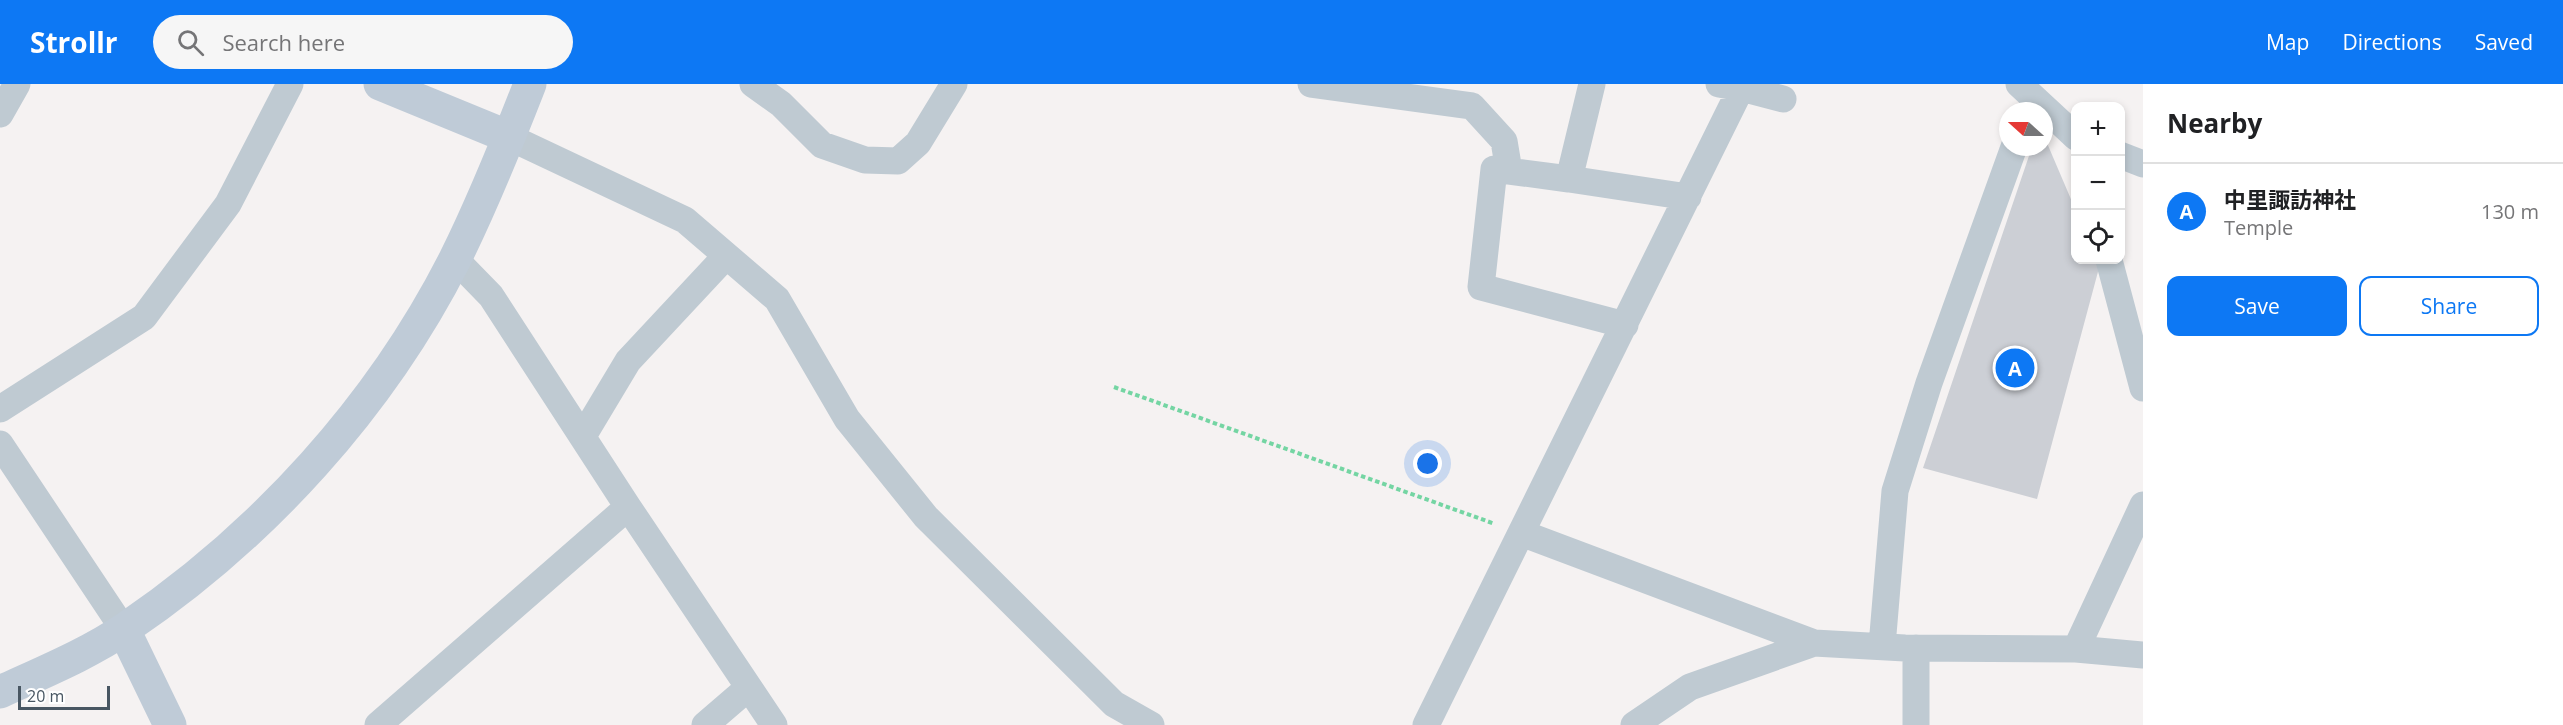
<!DOCTYPE html>
<html lang="en">
<head>
<meta charset="utf-8">
<style>
	body { margin:0; font-family:"Open Sans","Noto Sans JP",sans-serif; background:#f6f6f6; color:#202124 }
	.controls { position:absolute; right:18px; top:18px; display:grid; overflow:hidden; border-radius:12px; box-shadow:0 3px 9px #0003 }
	.controls button { width:54px; height:54px; display:grid; place-items:center; padding:0; border:0; border-bottom:2px solid #e0e0e0; background:#fff; color:#202124; font:30px sans-serif }
	.compass { position:absolute; left:1999px; top:18px; width:54px; height:54px; border-radius:50%; background:#fff; box-shadow:0 3px 9px #0003; rotate:291deg }
	.scale { position:absolute; left:18px; bottom:15px; width:92px; box-sizing:border-box; padding-left:6px; border:3px solid #485662; border-top:0; font-size:16px; line-height:21px; white-space:nowrap; color:#485662; -webkit-text-stroke:4px #fff; paint-order:stroke }
	.you { position:absolute; left:1428px; top:380px; width:21px; height:21px; margin:-15px; border:4px solid #fff; border-radius:50%; background:#1a73e8; box-shadow:0 0 0 9px #1a73e833 }
	.badge { display:grid; place-items:center; width:39px; height:39px; border-radius:50%; background:#0d78f4; color:#fff; font-size:20px; font-weight:700 }
	.pin { position:absolute; translate:-50% -50%; border:3px solid #fff; box-shadow:0 2px 6px #0006 }
	.list { margin:0; padding:0; list-style:none }
	h2 { display:flex; justify-content:space-between; align-items:center; height:78px; margin:0; padding:0 24px; font-size:26px }
	h2 small { font-size:20px; font-weight:400; color:#757577 }
	.list li { display:grid; grid-template-columns:39px 1fr auto; gap:18px; align-items:center; box-sizing:border-box; height:96px; padding:0 24px; border-top:2px solid #e0e0e0 }
	.list b { display:block; font-size:22px; white-space:nowrap }
	.list p { margin:0; font-size:20px; white-space:nowrap; color:#757577 }
	.list em { font-size:20px; font-style:normal; color:#757577 }
	.actions { display:flex; gap:12px; padding:18px 24px }
	.actions a { flex:1; padding:14px 0; border:2px solid #0d78f4; border-radius:12px; text-align:center; font-size:21px; color:#0d78f4 }
	.actions .main { background:#0d78f4; color:#fff }
	.icon { flex:none; width:33px; height:33px; fill:none; stroke:currentColor; stroke-width:2; stroke-linecap:round; stroke-linejoin:round }
	.map { position:relative; flex:none; width:2143px; height:641px; overflow:hidden }
	header { display:flex; align-items:center; gap:36px; box-sizing:border-box; height:84px; padding:0 30px; background:#0d78f4; color:#fff }
	header strong { font-size:28px }
	nav { display:flex; gap:33px; margin-inline-start:auto; font-size:21px }
	.search { width:420px; height:54px; background:#f6f6f6; display:flex; align-items:center; gap:15px; box-sizing:border-box; padding:0 21px; border-radius:33px; color:#757577; font-size:22px }
	main { display:flex }
	aside { flex:1; background:#fff }
	.map>svg:first-child { display:block }
	.building { fill:#cccfd5 }
	.lines { fill:none; stroke-linecap:round; stroke-linejoin:round }
	.path { stroke:#74d5a3; stroke-width:4; stroke-dasharray:4.5 3; stroke-linecap:butt }
	.street { stroke:#bfcad2; stroke-width:27 }
	.secondary { stroke:#bfcbd7; stroke-width:33 }
</style>
</head>
<body>
<header>
<strong>Strollr</strong>
<div class="search"><svg class="icon" aria-label="search" viewBox="0 0 24 24"><circle cx="10" cy="10" r="6"/><path d="M15 15l6 6"/></svg>Search here</div>
<nav><a>Map</a><a>Directions</a><a>Saved</a></nav>
</header>
<main>
<div class="map">
<svg width="2143" height="641" viewBox="0 0 2143 641">
	<rect width="100%" height="100%" fill="#f5f2f2"/>
	<path class="building" d="M 2044,52 L 2076,127 L 2076,176 L 2096,176 L 2099,184 L 2037,415 L 1923,384 L 2032,63 L 2044,63 Z"/>
	<g class="lines">
		<path class="path" d="M 1114,303 L 1495,440"/>
		<path class="street" d="M 753,0 L 781,20 L 822,61 L 865,76 L 898,77 L 918,59 L 954,0
			M 1311,0 L 1472,22 L 1504,57 L 1509,87
			M 1592,0 L 1569,95 L 1494,85 L 1481,203 L 1625,241
			M 1740,0 L 1741,4 L 1783,15
			M 2019,0 L 2076,53
			M 0,30 L 17,0
			M 509,53 L 685,136 L 777,215 L 847,335 L 926,433 L 1114,620 L 1151,641
			M 2120,71 L 2143,80
			M 1569,95 L 1688,113
			M 455,175 L 491,212 L 628,423 L 774,641
			M 2109,176 L 2143,304
			M 0,325 L 144,233 L 228,120 L 290,0
			M 583,352 L 628,277 L 726,172
			M 0,360 L 124,546
			M 2143,421 L 2076,565 L 2143,571
			M 1521,449 L 1814,559
			M 1882,562 L 1895,407 L 1929,299 L 2014,63
			M 1916,564 L 1916,641
			M 378,641 L 628,423
			M 705,641 L 748,604
			M 1426,641 L 1741,4 L 1719,0
			M 1634,641 L 1690,603 L 1814,559 L 1905,564 L 2076,565"/>
		<path class="secondary" d="M 380,0 L 509,53
			M 124,546 L 170,641
			M 0,608 C 41,589 88,570 126,544 C 262,452 380,323 455,175 C 483,119 507,59 530,0"/>
	</g>
</svg>
<div class="controls">
<button>+</button>
<button>−</button>
<button><svg class="icon" aria-label="locate" viewBox="0 0 24 24"><circle cx="12" cy="12" r="6"/><path d="M12 2v4M12 18v4M2 12h4M18 12h4"/></svg></button>
</div>
<svg class="compass" viewBox="-18 -18 36 36"><path d="M0-13l5 13h-10z" fill="#e53935"/><path d="M0 13l5-13h-10z" fill="#757577"/></svg>
<div class="scale">20 m</div>
<div class="you"></div>
<div class="pin badge" style="left:2015px;top:284px">A</div>
</div>
<aside>
<h2>Nearby<small></small></h2>
<ul class="list">
<li><span class="badge">A</span><div><b>中里諏訪神社</b><p>Temple</p></div><em>130 m</em></li>
</ul>
<div class="actions"><a class="main">Save</a><a>Share</a></div>
</aside>
</main>
</body>
</html>
